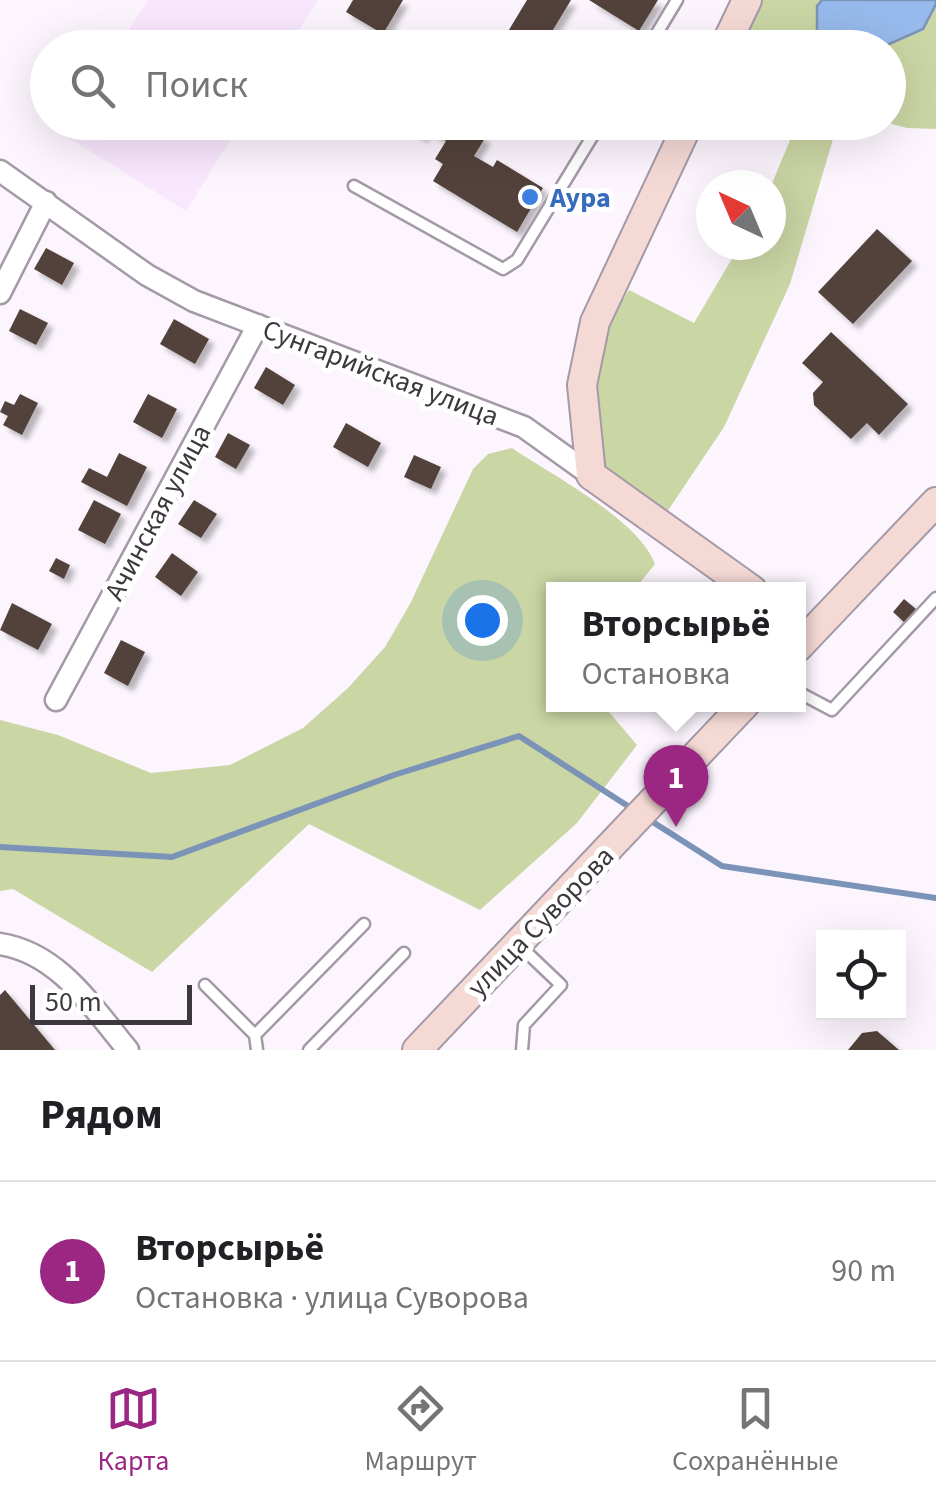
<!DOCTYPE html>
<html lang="ru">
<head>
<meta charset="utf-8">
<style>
	body { margin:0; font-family:"Source Sans 3",sans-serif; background:#f2f2f2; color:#202124 }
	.controls { position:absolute; right:30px; bottom:30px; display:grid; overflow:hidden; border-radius:0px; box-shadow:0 10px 40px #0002 }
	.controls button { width:90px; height:90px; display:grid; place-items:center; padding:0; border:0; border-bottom:2px solid #e0e0e0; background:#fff; color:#202124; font:50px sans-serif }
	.compass { position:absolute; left:696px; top:170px; width:90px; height:90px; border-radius:50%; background:#fff; box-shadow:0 10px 40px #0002; rotate:316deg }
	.scale { position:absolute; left:30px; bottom:25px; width:162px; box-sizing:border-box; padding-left:10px; border:5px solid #3d383e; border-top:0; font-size:28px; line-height:35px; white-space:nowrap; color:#3d383e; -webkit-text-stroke:8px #fff; paint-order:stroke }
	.you { position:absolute; left:482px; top:620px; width:35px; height:35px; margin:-25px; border:8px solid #fff; border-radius:50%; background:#1a73e8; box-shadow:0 0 0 15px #1a73e833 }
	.badge { display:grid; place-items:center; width:65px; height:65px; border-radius:50%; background:#9b2783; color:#fff; font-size:32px; font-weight:700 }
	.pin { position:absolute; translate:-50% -82px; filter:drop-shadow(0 2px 5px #0008) }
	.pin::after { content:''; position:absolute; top:52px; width:35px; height:30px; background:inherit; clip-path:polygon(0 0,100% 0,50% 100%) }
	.popup { position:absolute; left:546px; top:582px; width:260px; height:130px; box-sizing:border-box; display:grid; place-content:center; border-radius:0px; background:#fff; filter:drop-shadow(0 2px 8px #0005); font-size:32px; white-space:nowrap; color:#757577 }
	.popup b { font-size:38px; color:#202124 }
	.popup::after { content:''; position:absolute; left:50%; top:100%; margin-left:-20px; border:20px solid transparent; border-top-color:#fff }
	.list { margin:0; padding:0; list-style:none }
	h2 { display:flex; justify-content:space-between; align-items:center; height:130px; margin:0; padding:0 40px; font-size:42px }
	h2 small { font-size:32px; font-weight:400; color:#757577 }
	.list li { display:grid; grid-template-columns:65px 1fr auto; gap:30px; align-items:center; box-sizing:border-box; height:180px; padding:0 40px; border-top:2px solid #e0e0e0 }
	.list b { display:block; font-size:38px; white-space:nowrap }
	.list p { margin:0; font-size:32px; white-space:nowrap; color:#757577 }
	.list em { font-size:32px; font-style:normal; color:#757577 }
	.icon { flex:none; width:55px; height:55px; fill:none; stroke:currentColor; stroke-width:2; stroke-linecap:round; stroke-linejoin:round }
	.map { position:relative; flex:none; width:936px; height:1050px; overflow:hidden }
	.search { position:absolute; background:#fff; box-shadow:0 10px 40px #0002; left:30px; right:30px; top:30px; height:110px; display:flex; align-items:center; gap:25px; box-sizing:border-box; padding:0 35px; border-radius:55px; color:#757577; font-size:38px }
	.sheet { height:310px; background:#fff }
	nav { display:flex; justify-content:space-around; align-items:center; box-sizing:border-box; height:140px; border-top:2px solid #e0e0e0; background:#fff; font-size:28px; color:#757577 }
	nav a { display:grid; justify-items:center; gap:5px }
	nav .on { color:#9b2783 }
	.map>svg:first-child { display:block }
	.built { fill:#f9e7fd }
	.green { fill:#cbd6a5 }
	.water { fill:#96baeb; stroke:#7b93b7; stroke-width:2.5 }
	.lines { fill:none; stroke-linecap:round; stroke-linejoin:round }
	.stream { stroke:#7b93b7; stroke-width:6 }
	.building { fill:#52433b; filter:url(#shadow) }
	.lane-casing { stroke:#a499a7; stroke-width:15 }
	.street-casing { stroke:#a499a7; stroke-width:25 }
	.secondary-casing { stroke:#a499a7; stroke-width:32 }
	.lane { stroke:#fff; stroke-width:10 }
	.street { stroke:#fff; stroke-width:20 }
	.secondary { stroke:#f5d9d5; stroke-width:28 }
	.shop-dot { fill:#3f7fe0; stroke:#fff; stroke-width:4 }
	.labels { text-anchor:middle; stroke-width:10; stroke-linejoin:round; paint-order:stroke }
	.shop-label { font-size:28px; font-weight:bold; fill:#366cbe; stroke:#fff; text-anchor:start }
	.street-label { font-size:28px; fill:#3d383e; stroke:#fff }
</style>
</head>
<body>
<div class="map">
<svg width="936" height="1050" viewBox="0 0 936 1050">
	<defs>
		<filter id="shadow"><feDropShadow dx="5.5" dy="5.5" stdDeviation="2.5" flood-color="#0004"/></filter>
	</defs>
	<rect width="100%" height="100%" fill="#fcf5fe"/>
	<path class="built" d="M 148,0 L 318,0 L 288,47 L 118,47 Z
		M 71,123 L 71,122 L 241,123 L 186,211 L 64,135 Z"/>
	<path class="green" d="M 759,0 L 822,0 L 817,7 L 817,35 L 806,47 L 750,47 L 740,39 Z
		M 936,4 L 936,129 L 907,128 L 888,123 L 888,48 L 877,48 L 923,29 Z
		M 797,123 L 843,123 L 836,129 L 790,284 L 724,427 L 665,515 L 606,471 L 595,389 L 608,322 L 629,290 L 694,323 L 740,245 L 771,245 L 771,186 Z
		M 512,448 C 553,476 638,519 655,564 L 635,589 L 554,590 L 554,704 L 603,705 L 637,745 L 577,823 L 480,910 L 309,824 L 152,972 L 13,889 L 0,891 L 0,720 L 58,735 L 151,773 L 230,765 L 303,728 L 348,688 L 385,647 L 410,604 L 473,469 L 488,454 Z"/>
	<path class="water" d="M 822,0 L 936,0 L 936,4 L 923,29 L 887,45 L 806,47 L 817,35 L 817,6 Z"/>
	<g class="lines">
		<path class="stream" d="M 648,819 L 722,866 L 936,898
			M 0,847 L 172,857 L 394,775 L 519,736 L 634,810"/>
	</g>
	<path class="building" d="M 353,0 L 403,0 L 383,34 L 346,12 Z
		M 527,0 L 571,0 L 542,48 L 498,48 Z
		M 589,0 L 658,0 L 639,31 Z
		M 399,122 L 483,122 L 476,133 L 485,138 L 474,156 L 493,167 L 497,160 L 543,188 L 517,232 L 433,181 L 443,164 L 435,159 L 446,141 L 427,130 L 422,137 Z
		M 877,229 L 912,261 L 853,324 L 818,292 Z
		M 46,248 L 74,263 L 62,285 L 34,269 Z
		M 20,309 L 48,323 L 36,345 L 9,331 Z
		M 174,319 L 209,339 L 195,364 L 160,344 Z
		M 831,332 L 908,404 L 879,435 L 867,423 L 851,439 L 814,405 L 813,393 L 823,382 L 802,363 Z
		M 266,367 L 295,385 L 283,405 L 254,388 Z
		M 20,394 L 38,403 L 22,435 L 3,425 L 8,416 L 0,412 L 5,401 L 14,405 Z
		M 148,394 L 177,409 L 162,438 L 133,422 Z
		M 346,423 L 381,443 L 368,467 L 333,447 Z
		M 228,433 L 250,445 L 236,469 L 215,457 Z
		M 119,453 L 147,467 L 127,506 L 81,482 L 89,468 L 107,477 Z
		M 414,455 L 441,467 L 431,489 L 404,477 Z
		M 94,500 L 121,514 L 105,544 L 78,530 Z
		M 194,500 L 217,514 L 201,538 L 178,524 Z
		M 172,553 L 198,572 L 181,596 L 155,577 Z
		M 56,558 L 70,565 L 64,579 L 49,571 Z
		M 904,599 L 916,609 L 905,623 L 893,612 Z
		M 12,603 L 52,624 L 38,650 L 0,630 Z
		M 121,640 L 145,652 L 128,686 L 104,673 Z
		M 5,990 L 55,1050 L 0,1050 L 0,995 Z
		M 877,1031 L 899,1050 L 848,1050 L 862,1033 Z"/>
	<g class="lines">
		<defs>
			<path id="lane" d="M 648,48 L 677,0
				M 354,186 L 503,269 L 517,260 L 601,122
				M 798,692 L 832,710 L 936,598
				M 519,945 L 561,985 L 524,1025 L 522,1050
				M 205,985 L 255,1035 L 257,1050
				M 255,1035 L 364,924
				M 309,1050 L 404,953"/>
			<path id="street" d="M 0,171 L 147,275 L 194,301 L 524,427 L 591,475
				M 0,293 L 46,202
				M 56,700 L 258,325
				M 0,944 C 59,953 92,1007 128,1050"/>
			<path id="secondary" d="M 724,48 L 747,0
				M 689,122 L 595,322 L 582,385 L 591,475 L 752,590
				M 798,647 L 936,502
				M 417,1050 L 745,704"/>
		</defs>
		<use href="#lane" class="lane-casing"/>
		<use href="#street" class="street-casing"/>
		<use href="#secondary" class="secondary-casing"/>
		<use href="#lane" class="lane"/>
		<use href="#street" class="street"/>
		<use href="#secondary" class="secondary"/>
	</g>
	<circle class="shop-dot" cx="530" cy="197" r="10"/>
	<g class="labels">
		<g class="shop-label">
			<text x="550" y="207">Аура</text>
		</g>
		<g class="street-label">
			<text transform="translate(381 372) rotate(21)" y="10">Сунгарийская улица</text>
			<text transform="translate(157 512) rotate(-62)" y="10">Ачинская улица</text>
			<text transform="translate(540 921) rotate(-46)" y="10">улица Суворова</text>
		</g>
	</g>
</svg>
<div class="controls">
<button><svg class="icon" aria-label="locate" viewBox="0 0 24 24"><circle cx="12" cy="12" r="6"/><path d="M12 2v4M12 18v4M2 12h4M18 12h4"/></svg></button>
</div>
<svg class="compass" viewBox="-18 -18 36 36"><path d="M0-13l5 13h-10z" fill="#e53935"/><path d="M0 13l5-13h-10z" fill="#757577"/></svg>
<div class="scale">50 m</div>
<div class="you"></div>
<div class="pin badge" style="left:676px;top:827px">1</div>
<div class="popup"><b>Вторсырьё</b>Остановка</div>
<div class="search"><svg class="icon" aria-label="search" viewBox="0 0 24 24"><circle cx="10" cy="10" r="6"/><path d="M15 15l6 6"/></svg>Поиск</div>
</div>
<section class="sheet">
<h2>Рядом<small></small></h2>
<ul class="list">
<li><span class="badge">1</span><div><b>Вторсырьё</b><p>Остановка · улица Суворова</p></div><em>90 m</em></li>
</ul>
</section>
<nav>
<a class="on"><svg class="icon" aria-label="map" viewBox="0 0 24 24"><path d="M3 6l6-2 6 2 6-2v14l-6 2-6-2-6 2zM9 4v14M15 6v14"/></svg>Карта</a>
<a><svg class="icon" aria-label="directions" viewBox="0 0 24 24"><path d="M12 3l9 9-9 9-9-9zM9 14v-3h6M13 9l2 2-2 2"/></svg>Маршрут</a>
<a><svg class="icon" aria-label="saved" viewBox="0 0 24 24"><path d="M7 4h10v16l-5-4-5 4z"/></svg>Сохранённые</a>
</nav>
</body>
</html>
